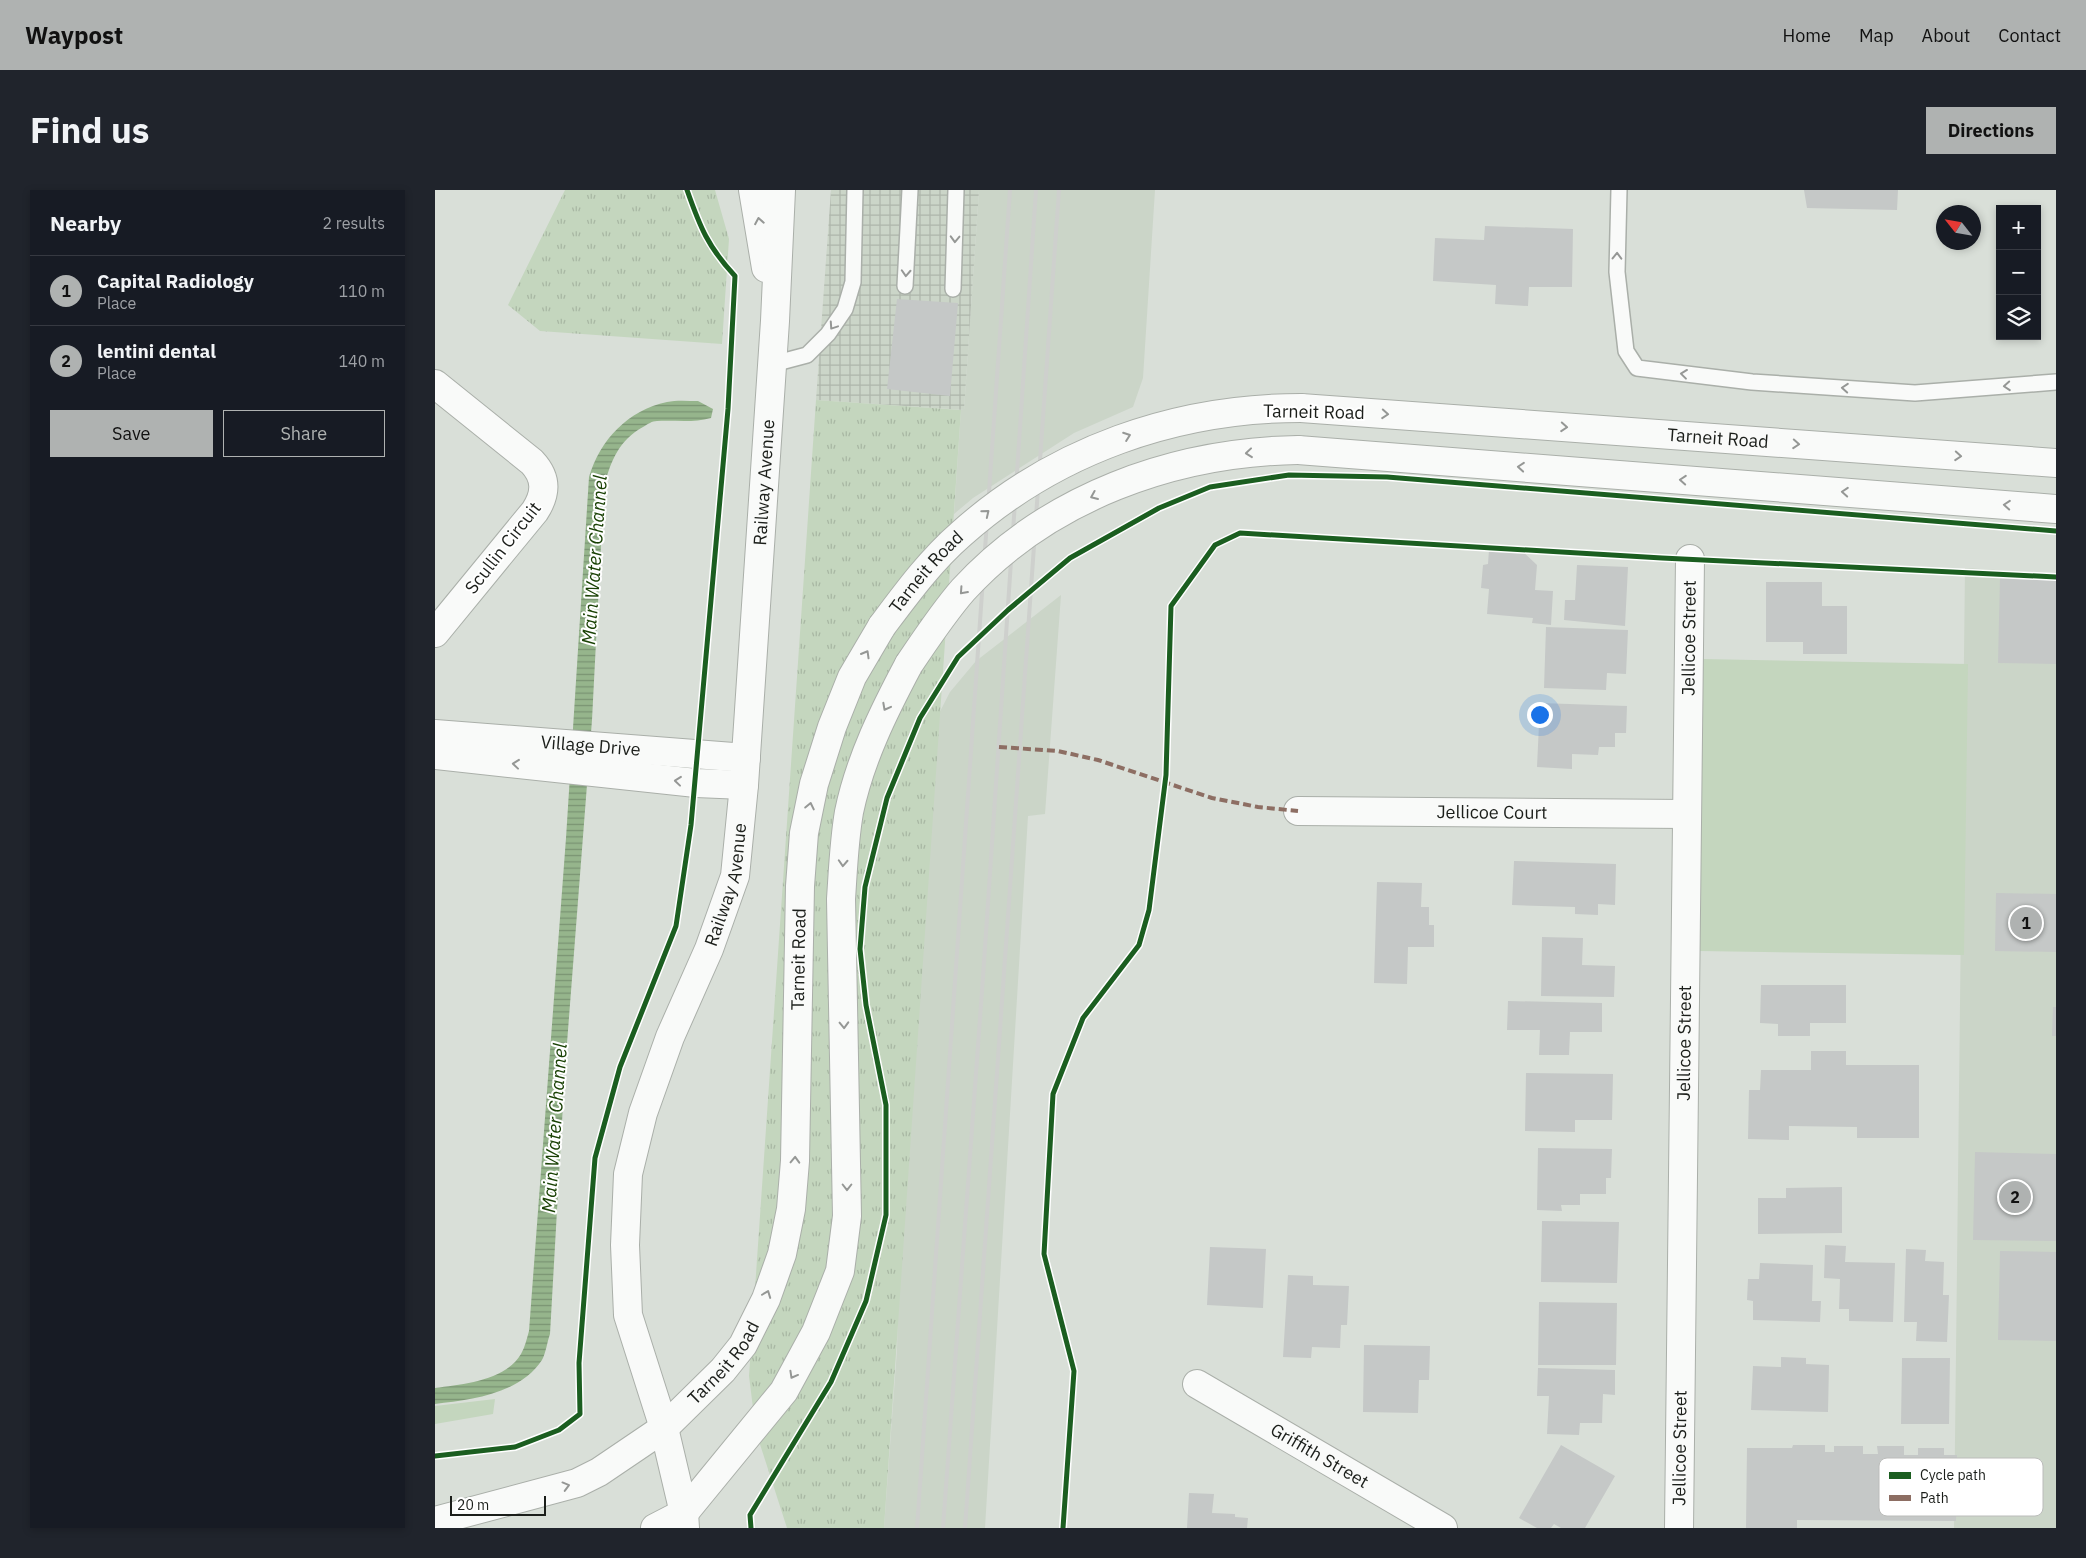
<!DOCTYPE html>
<html lang="en">
<head>
<meta charset="utf-8">
<style>
	body { margin:0; font-family:"IBM Plex Sans",sans-serif; background:#20242c; color:#f1f3f6 }
	.controls { position:absolute; right:15px; top:15px; display:grid; overflow:hidden; border-radius:0px; box-shadow:0 2px 8px #0003 }
	.controls button { width:45px; height:45px; display:grid; place-items:center; padding:0; border:0; border-bottom:1px solid #363941; background:#171b24; color:#f1f3f6; font:25px sans-serif }
	.compass { position:absolute; left:1501px; top:15px; width:45px; height:45px; border-radius:50%; background:#171b24; box-shadow:0 2px 8px #0003; rotate:301deg }
	.scale { position:absolute; left:15px; bottom:12px; width:96px; box-sizing:border-box; padding-left:5px; border:2px solid #1b1e1a; border-top:0; font-size:14px; line-height:18px; white-space:nowrap; color:#1b1e1a; -webkit-text-stroke:4px #fff; paint-order:stroke }
	.you { position:absolute; left:1104px; top:524px; width:18px; height:18px; margin:-12px; border:4px solid #fff; border-radius:50%; background:#1a73e8; box-shadow:0 0 0 8px #1a73e833 }
	.badge { display:grid; place-items:center; width:32px; height:32px; border-radius:50%; background:#afb2b1; color:#111; font-size:16px; font-weight:700 }
	.pin { position:absolute; translate:-50% -50%; border:2px solid #fff; box-shadow:0 1px 5px #0006 }
	.list { margin:0; padding:0; list-style:none }
	h2 { display:flex; justify-content:space-between; align-items:center; height:65px; margin:0; padding:0 20px; font-size:21px }
	h2 small { font-size:16px; font-weight:400; color:#9ea1a6 }
	.list li { display:grid; grid-template-columns:32px 1fr auto; gap:15px; align-items:center; box-sizing:border-box; height:70px; padding:0 20px; border-top:1px solid #363941 }
	.list b { display:block; font-size:19px; white-space:nowrap }
	.list p { margin:0; font-size:16px; white-space:nowrap; color:#9ea1a6 }
	.list em { font-size:16px; font-style:normal; color:#9ea1a6 }
	.actions { display:flex; gap:10px; padding:15px 20px }
	.actions a { flex:1; padding:11px 0; border:1px solid #afb2b1; border-radius:0px; text-align:center; font-size:18px; color:#afb2b1 }
	.actions .main { background:#afb2b1; color:#111 }
	.icon { flex:none; width:28px; height:28px; fill:none; stroke:currentColor; stroke-width:2; stroke-linecap:round; stroke-linejoin:round }
	.map { position:relative; flex:none; width:1621px; height:1338px; overflow:hidden; border-radius:0px }
	header { display:flex; align-items:center; gap:30px; box-sizing:border-box; height:70px; padding:0 25px; background:#afb2b1; color:#111 }
	header strong { font-size:24px }
	nav { display:flex; gap:28px; margin-inline-start:auto; font-size:18px }
	.intro { display:flex; align-items:center; justify-content:space-between; box-sizing:border-box; height:120px; padding:0 30px }
	h1 { margin:0; font-size:35px }
	.button { padding:12px 22px; border-radius:0px; background:#afb2b1; color:#111; font-size:18px; font-weight:700 }
	main { display:flex; gap:30px; padding:0 30px }
	aside { flex:1; background:#171b24; border-radius:0px; box-shadow:0 2px 8px #0003 }
	.map>svg:first-child { display:block }
	.built { fill:#cbd5c8 }
	.industrial { fill:url(#industrial-grid) }
	.grass { fill:#c4d6be }
	.park { fill:url(#park-tufts) }
	.water { fill:url(#water-rules) }
	.building { fill:#c5c8c7 }
	.lines { fill:none; stroke-linecap:round; stroke-linejoin:round }
	.lane-casing { stroke:#aaafa9; stroke-width:18 }
	.street-casing { stroke:#aaafa9; stroke-width:30 }
	.secondary-casing { stroke:#aaafa9; stroke-width:30 }
	.lane { stroke:#f9faf9; stroke-width:15 }
	.street { stroke:#f9faf9; stroke-width:28 }
	.secondary { stroke:#f9faf9; stroke-width:28 }
	.rail { stroke:#ced0cd; stroke-width:4 }
	.secondary-bridge-casing { stroke:#aaafa9; stroke-width:30; stroke-linecap:butt }
	.secondary-bridge { stroke:#f9faf9; stroke-width:28 }
	.quiet { stroke:#8d6e63; stroke-width:4; stroke-dasharray:8 4; stroke-linecap:butt }
	.cycleway-casing { stroke:#fff; stroke-width:8 }
	.cycleway { stroke:#1b5e20; stroke-width:5 }
	.oneway { stroke:#959795 }
	.labels { text-anchor:middle; stroke-width:4; stroke-linejoin:round; paint-order:stroke }
	.street-label { font-size:18px; fill:#1b1e1a; stroke:#fff }
	.water-label { font-size:19px; font-style:italic; fill:#194104; stroke:#fff }
	.key { fill:#fff; stroke:#bbbcba; stroke-width:1 }
	.key-label { font-size:14px; fill:#1b1e1a }
</style>
</head>
<body>
<header>
<strong>Waypost</strong>
<nav><a>Home</a><a>Map</a><a>About</a><a>Contact</a></nav>
</header>
<div class="intro"><h1>Find us</h1><a class="button">Directions</a></div>
<main>
<aside>
<h2>Nearby<small>2 results</small></h2>
<ul class="list">
<li><span class="badge">1</span><div><b>Capital Radiology</b><p>Place</p></div><em>110 m</em></li>
<li><span class="badge">2</span><div><b>lentini dental</b><p>Place</p></div><em>140 m</em></li>
</ul>
<div class="actions"><a class="main">Save</a><a>Share</a></div>
</aside>
<div class="map">
<svg width="1621" height="1338" viewBox="0 0 1621 1338">
	<defs>
		<pattern id="industrial-grid" width="8" height="8" patternUnits="userSpaceOnUse" patternTransform="scale(1.25)"><rect width="8" height="8" fill="#cbd5c8"/><path d="M0 4h8M4 0v8" fill="none" stroke="#aeb6ab"/></pattern>
		<pattern id="park-tufts" width="24" height="20" patternUnits="userSpaceOnUse" patternTransform="scale(1.25)"><rect width="24" height="20" fill="#c4d6be"/><path d="M3 7l-1-3M5 7V3M7 7l1-3M15 17l-1-3M17 17v-4M19 17l1-3" fill="none" stroke="#a8b7a3"/></pattern>
		<pattern id="water-rules" width="6" height="5" patternUnits="userSpaceOnUse" patternTransform="scale(1.25)"><rect width="6" height="5" fill="#96b58c"/><path d="M0 2.5h6" fill="none" stroke="#7a9372"/></pattern>
	</defs>
	<rect width="100%" height="100%" fill="#d9dfd8"/>
	<path class="built" d="M 544,0 L 720,0 L 708,188 L 698,217 L 639,243 L 538,308 L 519,324 L 526,220 L 529,220 Z
		M 1530,378 L 1621,384 L 1621,1338 L 1519,1338 Z
		M 626,405 L 610,624 L 593,626 L 550,1338 L 449,1338 L 462,1160 L 475,580 L 515,502 L 541,471 Z"/>
	<path class="industrial" d="M 396,0 L 544,0 L 529,220 L 381,210 Z"/>
	<path class="grass" d="M 1267,469 L 1533,474 L 1529,765 L 1264,761 Z
		M 60,1209 L 58,1224 L 0,1234 L 0,1216 Z"/>
	<path class="park" d="M 130,0 L 280,0 L 294,49 L 287,154 L 105,141 L 73,115 Z
		M 381,210 L 526,220 L 449,1338 L 352,1338 L 321,1242 L 314,1186 Z"/>
	<path class="water" d="M 263,211 L 278,219 L 276,228 C 258,233 241,230 222,231 C 217,231 213,234 208,237 C 184,250 176,271 169,296 L 157,530 L 130,879 L 115,1144 C 112,1152 111,1163 107,1170 C 85,1204 36,1210 0,1214 L 0,1198 C 28,1194 70,1191 86,1164 C 90,1157 92,1148 94,1141 L 131,648 L 154,287 C 165,250 193,220 232,212 C 241,210 253,211 263,211 Z"/>
	<path class="building" d="M 1369,0 L 1463,0 L 1462,20 L 1372,18 Z
		M 1050,36 L 1138,39 L 1137,97 L 1094,97 L 1093,116 L 1060,114 L 1061,95 L 998,91 L 1000,48 L 1049,50 Z
		M 462,109 L 523,113 L 515,206 L 452,199 Z
		M 1054,360 L 1087,361 L 1102,375 L 1100,400 L 1118,401 L 1116,435 L 1097,433 L 1098,428 L 1052,424 L 1054,399 L 1046,398 L 1048,375 L 1053,374 Z
		M 1142,375 L 1193,377 L 1190,436 L 1129,430 L 1130,410 L 1140,410 Z
		M 1565,386 L 1621,390 L 1621,474 L 1563,473 Z
		M 1331,392 L 1387,392 L 1387,416 L 1412,416 L 1412,464 L 1368,464 L 1368,452 L 1331,452 Z
		M 1111,437 L 1193,440 L 1191,484 L 1172,483 L 1171,500 L 1109,498 Z
		M 1105,513 L 1192,516 L 1191,543 L 1180,543 L 1180,557 L 1164,557 L 1163,565 L 1137,564 L 1137,579 L 1102,577 Z
		M 1079,671 L 1181,674 L 1180,715 L 1163,714 L 1163,725 L 1140,724 L 1140,717 L 1077,715 Z
		M 942,692 L 987,693 L 986,717 L 994,717 L 994,735 L 999,735 L 999,757 L 973,757 L 972,794 L 939,793 Z
		M 1561,703 L 1621,704 L 1621,762 L 1560,761 Z
		M 1107,747 L 1148,748 L 1147,775 L 1180,776 L 1179,807 L 1106,806 Z
		M 1326,795 L 1411,795 L 1411,833 L 1375,833 L 1375,846 L 1343,846 L 1343,834 L 1325,833 Z
		M 1073,811 L 1167,813 L 1167,842 L 1135,842 L 1134,865 L 1104,865 L 1105,840 L 1072,840 Z
		M 1618,817 L 1621,817 L 1621,846 L 1617,846 Z
		M 1376,861 L 1411,861 L 1411,875 L 1484,875 L 1484,948 L 1422,948 L 1422,937 L 1354,936 L 1354,950 L 1313,949 L 1314,900 L 1325,900 L 1326,880 L 1376,880 Z
		M 1091,883 L 1178,884 L 1177,930 L 1140,930 L 1140,942 L 1090,941 Z
		M 1103,958 L 1177,959 L 1176,988 L 1171,988 L 1171,1004 L 1145,1004 L 1145,1015 L 1126,1015 L 1127,1021 L 1102,1020 Z
		M 1540,962 L 1621,964 L 1621,1051 L 1538,1050 Z
		M 1407,997 L 1407,1043 L 1323,1044 L 1323,1008 L 1351,1008 L 1351,998 Z
		M 1107,1031 L 1184,1032 L 1182,1093 L 1106,1092 Z
		M 1390,1055 L 1411,1056 L 1410,1072 L 1460,1073 L 1458,1132 L 1414,1131 L 1414,1119 L 1404,1119 L 1405,1089 L 1389,1088 Z
		M 775,1057 L 831,1059 L 828,1118 L 772,1115 Z
		M 1471,1059 L 1491,1060 L 1490,1071 L 1509,1072 L 1508,1105 L 1514,1105 L 1512,1152 L 1481,1151 L 1482,1132 L 1469,1132 Z
		M 1565,1061 L 1621,1062 L 1621,1151 L 1563,1150 Z
		M 1325,1073 L 1378,1075 L 1377,1111 L 1386,1111 L 1385,1132 L 1318,1130 L 1318,1111 L 1312,1110 L 1313,1089 L 1324,1089 Z
		M 853,1085 L 878,1086 L 878,1095 L 914,1096 L 912,1135 L 906,1135 L 905,1158 L 877,1157 L 876,1168 L 848,1167 Z
		M 1104,1112 L 1182,1113 L 1181,1175 L 1103,1175 Z
		M 929,1155 L 995,1156 L 994,1190 L 984,1190 L 983,1223 L 928,1222 Z
		M 1346,1167 L 1371,1168 L 1371,1174 L 1394,1175 L 1393,1222 L 1316,1220 L 1318,1176 L 1346,1177 Z
		M 1467,1168 L 1515,1168 L 1514,1234 L 1466,1234 Z
		M 1103,1178 L 1180,1180 L 1180,1205 L 1168,1204 L 1167,1233 L 1145,1233 L 1144,1245 L 1112,1244 L 1114,1206 L 1102,1206 Z
		M 1126,1255 L 1180,1286 L 1150,1338 L 1126,1338 L 1119,1334 L 1116,1338 L 1102,1338 L 1084,1328 Z
		M 1358,1255 L 1390,1255 L 1390,1262 L 1399,1262 L 1399,1256 L 1428,1256 L 1428,1264 L 1443,1264 L 1442,1256 L 1469,1256 L 1469,1265 L 1483,1265 L 1483,1258 L 1509,1258 L 1509,1265 L 1522,1265 L 1521,1331 L 1362,1330 L 1362,1338 L 1311,1338 L 1312,1258 L 1357,1258 Z
		M 754,1303 L 779,1304 L 777,1323 L 800,1324 L 800,1327 L 813,1328 L 812,1338 L 752,1338 Z"/>
	<g class="lines">
		<defs>
			<path id="lane" d="M 1184,0 L 1182,82 L 1191,161 L 1202,178 L 1317,192 L 1480,203 L 1621,192
				M 470,96 L 475,0
				M 518,99 L 521,0
				M 338,174 L 372,165 L 393,144 L 410,119 L 418,92 L 420,0"/>
			<g id="street">
				<path d="M 0,194 L 97,272 C 112,288 111,304 100,321 L 0,443"/>
				<path id="s1" d="M 0,544 L 311,568"/>
				<path d="M 0,565 L 261,593 L 309,595"/>
				<path id="s2" d="M 863,621 L 1251,624"/>
				<path id="s3" d="M 762,1194 L 1008,1338"/>
				<path id="s4" d="M 1244,1338 L 1255,369"/>
			</g>
			<g id="secondary">
				<path d="M 318,0 L 331,78"/>
				<path id="s5" d="M 866,218 L 1621,273"/>
				<path d="M 863,260 L 1621,319"/>
				<path id="s6" d="M 0,1331 L 142,1293 L 164,1282 L 229,1238 L 288,1180 L 308,1155 L 331,1109 L 347,1064 L 356,1019 L 360,971 L 365,696 L 369,643 L 379,594 L 397,537 L 417,487 L 447,436"/>
				<path d="M 220,1338 L 249,1323 L 349,1201 L 381,1142 L 405,1081 L 412,1026 L 406,709 C 408,680 409,651 414,622 C 425,569 449,521 474,474"/>
				<path id="s7" d="M 250,1338 L 249,1323 L 229,1238 L 193,1125 L 190,1055 L 193,984 L 208,923 L 235,847 L 274,759 L 300,686 L 309,595 L 340,131 L 346,0"/>
			</g>
		</defs>
		<use href="#lane" class="lane-casing"/>
		<use href="#street" class="street-casing"/>
		<use href="#secondary" class="secondary-casing"/>
		<use href="#lane" class="lane"/>
		<use href="#street" class="street"/>
		<use href="#secondary" class="secondary"/>
		<path class="rail" d="M 482,1338 L 575,0
			M 508,1338 L 548,787 L 601,0
			M 530,1338 L 624,0"/>
		<defs>
			<g id="secondary-bridge">
				<path id="s8" d="M 447,436 C 471,404 495,371 526,344 C 620,260 741,218 866,218"/>
				<path d="M 474,474 C 491,449 508,423 528,400 C 613,307 739,262 863,260"/>
			</g>
		</defs>
		<use href="#secondary-bridge" class="secondary-bridge-casing"/>
		<use href="#secondary-bridge" class="secondary-bridge"/>
		<path class="quiet" d="M 564,557 L 623,561 L 663,570 L 777,608 L 823,617 L 863,621"/>
		<defs>
			<path id="cycleway" d="M 0,1266 L 80,1257 L 124,1240 L 145,1224 L 144,1173 L 160,968 L 185,877 L 241,736 L 256,635 L 293,219 L 300,86 C 273,57 265,37 252,0
				M 316,1338 L 315,1325 L 396,1192 L 431,1111 L 451,1025 L 451,915 L 431,815 L 425,759 L 430,697 L 452,608 L 485,528 L 523,467 L 573,420 L 635,368 L 724,318 L 775,297 L 854,285 L 952,287 L 1621,341
				M 628,1338 L 639,1181 L 609,1064 L 618,904 L 648,828 L 704,755 L 714,720 L 731,585 L 736,416 L 780,355 L 805,343 L 1227,368 L 1621,387"/>
		</defs>
		<use href="#cycleway" class="cycleway-casing"/>
		<use href="#cycleway" class="cycleway"/>
	</g>
	<defs><path id="oneway-chevron" d="M-2-3.5L2.5 0L-2 3.5" fill="none" stroke-width="1.6" stroke-linecap="round" stroke-linejoin="round" transform="scale(1.25)"/></defs>
	<g class="oneway">
		<use href="#oneway-chevron" transform="translate(324 31) rotate(-100)"/>
		<use href="#oneway-chevron" transform="translate(520 49) rotate(92)"/>
		<use href="#oneway-chevron" transform="translate(1182 66) rotate(-89)"/>
		<use href="#oneway-chevron" transform="translate(471 83) rotate(93)"/>
		<use href="#oneway-chevron" transform="translate(398 136) rotate(124)"/>
		<use href="#oneway-chevron" transform="translate(1249 184) rotate(-173)"/>
		<use href="#oneway-chevron" transform="translate(1572 196) rotate(176)"/>
		<use href="#oneway-chevron" transform="translate(1410 198) rotate(-176)"/>
		<use href="#oneway-chevron" transform="translate(950 224) rotate(4)"/>
		<use href="#oneway-chevron" transform="translate(1129 237) rotate(4)"/>
		<use href="#oneway-chevron" transform="translate(692 246) rotate(-20)"/>
		<use href="#oneway-chevron" transform="translate(1361 254) rotate(4)"/>
		<use href="#oneway-chevron" transform="translate(814 263) rotate(174)"/>
		<use href="#oneway-chevron" transform="translate(1523 266) rotate(4)"/>
		<use href="#oneway-chevron" transform="translate(1086 277) rotate(-175)"/>
		<use href="#oneway-chevron" transform="translate(1248 290) rotate(-176)"/>
		<use href="#oneway-chevron" transform="translate(1410 302) rotate(-176)"/>
		<use href="#oneway-chevron" transform="translate(659 306) rotate(157)"/>
		<use href="#oneway-chevron" transform="translate(1572 315) rotate(-176)"/>
		<use href="#oneway-chevron" transform="translate(551 323) rotate(-39)"/>
		<use href="#oneway-chevron" transform="translate(528 401) rotate(132)"/>
		<use href="#oneway-chevron" transform="translate(431 464) rotate(-60)"/>
		<use href="#oneway-chevron" transform="translate(451 517) rotate(118)"/>
		<use href="#oneway-chevron" transform="translate(81 574) rotate(-174)"/>
		<use href="#oneway-chevron" transform="translate(243 591) rotate(-174)"/>
		<use href="#oneway-chevron" transform="translate(375 616) rotate(-78)"/>
		<use href="#oneway-chevron" transform="translate(408 673) rotate(93)"/>
		<use href="#oneway-chevron" transform="translate(409 835) rotate(88)"/>
		<use href="#oneway-chevron" transform="translate(360 970) rotate(-88)"/>
		<use href="#oneway-chevron" transform="translate(412 997) rotate(90)"/>
		<use href="#oneway-chevron" transform="translate(332 1104) rotate(-69)"/>
		<use href="#oneway-chevron" transform="translate(358 1185) rotate(119)"/>
		<use href="#oneway-chevron" transform="translate(131 1296) rotate(-15)"/>
	</g>
	<g class="labels">
		<g class="street-label">
			<text transform="translate(879 222) rotate(1)" y="6">Tarneit Road</text>
			<text dy="6" stroke="none"><textPath href="#s5" startOffset="418">Tarneit Road</textPath></text>
			<text dy="6" stroke="none"><textPath href="#s7" startOffset="1074">Railway Avenue</textPath></text>
			<text transform="translate(68 358) rotate(-52)" y="6">Scullin Circuit</text>
			<text dy="6" stroke="none"><textPath href="#s8" startOffset="70">Tarneit Road</textPath></text>
			<text dy="6" stroke="none"><textPath href="#s4" startOffset="890">Jellicoe Street</textPath></text>
			<text dy="6" stroke="none"><textPath href="#s1" startOffset="156">Village Drive</textPath></text>
			<text dy="6" stroke="none"><textPath href="#s2" startOffset="194">Jellicoe Court</textPath></text>
			<text dy="6" stroke="none"><textPath href="#s7" startOffset="669">Railway Avenue</textPath></text>
			<text dy="6" stroke="none"><textPath href="#s6" startOffset="760">Tarneit Road</textPath></text>
			<text dy="6" stroke="none"><textPath href="#s4" startOffset="485">Jellicoe Street</textPath></text>
			<text dy="6" stroke="none"><textPath href="#s6" startOffset="339">Tarneit Road</textPath></text>
			<text dy="6" stroke="none"><textPath href="#s4" startOffset="80">Jellicoe Street</textPath></text>
			<text dy="6" stroke="none"><textPath href="#s3" startOffset="142">Griffith Street</textPath></text>
		</g>
		<g class="water-label">
			<text transform="translate(159 370) rotate(-86)" y="7">Main Water Channel</text>
			<text transform="translate(119 938) rotate(-86)" y="7">Main Water Channel</text>
		</g>
	</g>
	<rect x="1444" y="1268" width="164" height="58" rx="8" class="key"/>
	<rect x="1454" y="1282" width="22" height="7" fill="#1b5e20"/>
	<rect x="1454" y="1305" width="22" height="6" fill="#8d6e63"/>
	<g class="key-label">
		<text x="1485" y="1290">Cycle path</text>
		<text x="1485" y="1313">Path</text>
	</g>
</svg>
<div class="controls">
<button>+</button>
<button>−</button>
<button><svg class="icon" aria-label="layers" viewBox="0 0 24 24"><path d="M12 4l9 5-9 5-9-5zM3 14l9 5 9-5"/></svg></button>
</div>
<svg class="compass" viewBox="-18 -18 36 36"><path d="M0-13l5 13h-10z" fill="#e53935"/><path d="M0 13l5-13h-10z" fill="#9ea1a6"/></svg>
<div class="scale">20 m</div>
<div class="you"></div>
<div class="pin badge" style="left:1591px;top:733px">1</div>
<div class="pin badge" style="left:1580px;top:1007px">2</div>
</div>
</main>
</body>
</html>
